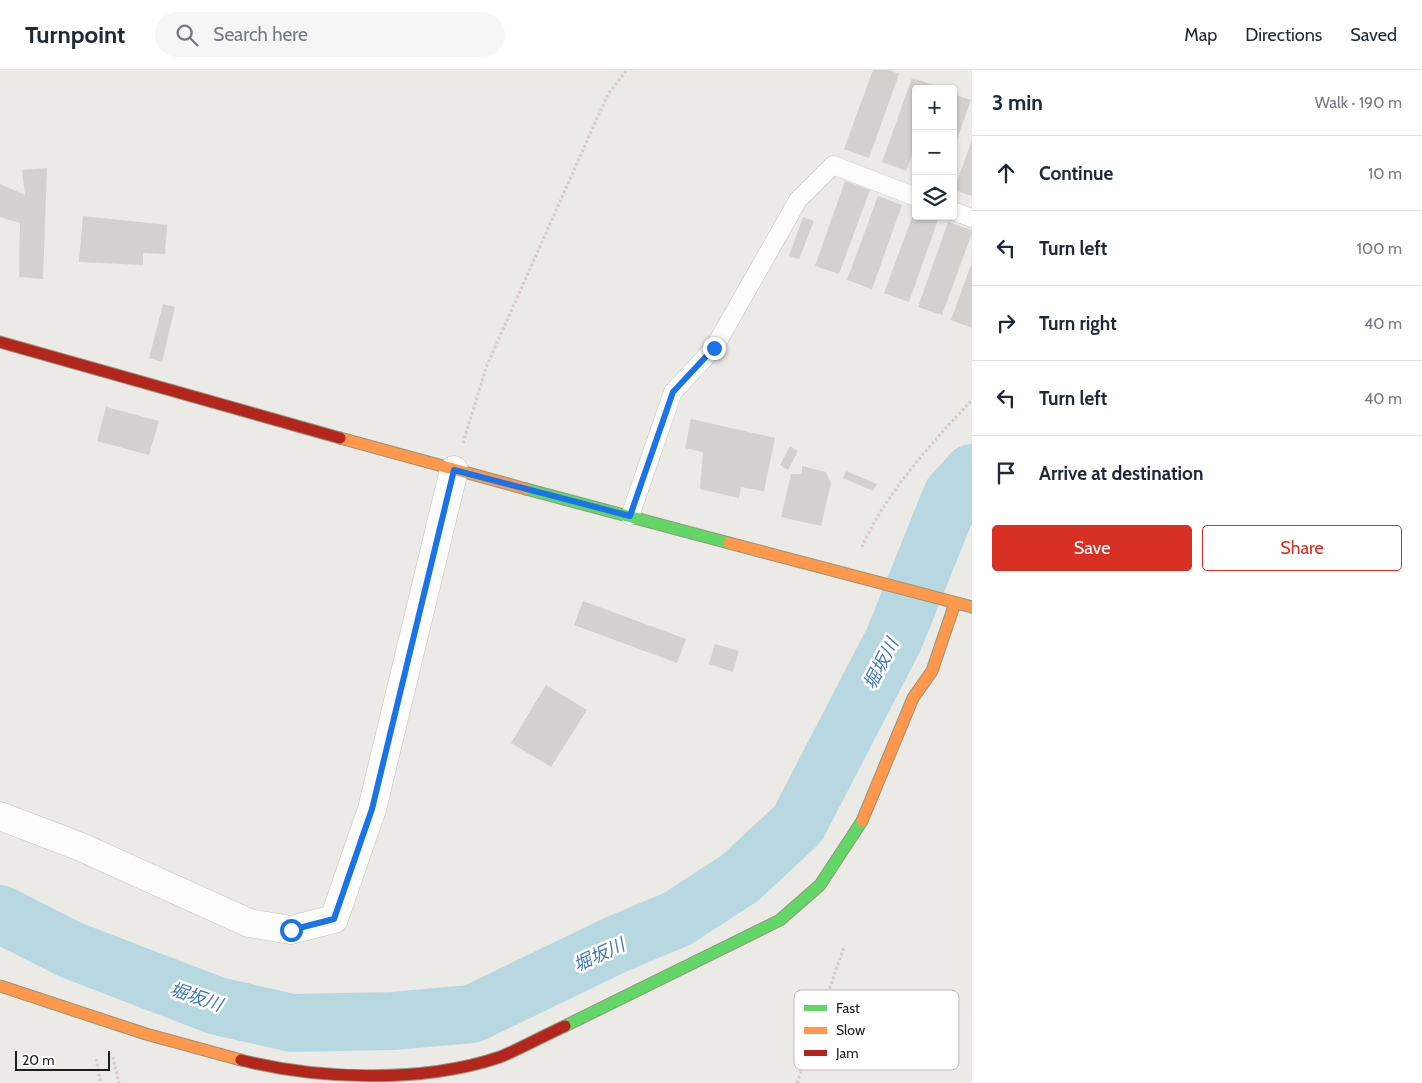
<!DOCTYPE html>
<html lang="en">
<head>
<meta charset="utf-8">
<style>
	body { margin:0; font-family:Cabin,"Noto Sans JP",sans-serif; background:#f6f6f7; color:#1f2937 }
	.controls { position:absolute; right:15px; top:15px; display:grid; overflow:hidden; border-radius:5px; box-shadow:0 1px 4px #0004 }
	.controls button { width:45px; height:45px; display:grid; place-items:center; padding:0; border:0; border-bottom:1px solid #e0e1e3; background:#fff; color:#1f2937; font:25px sans-serif }
	.scale { position:absolute; left:15px; bottom:12px; width:95px; box-sizing:border-box; padding-left:5px; border:2px solid #1d1d1d; border-top:0; font-size:14px; line-height:18px; white-space:nowrap; color:#1d1d1d; -webkit-text-stroke:4px #fff; paint-order:stroke }
	.stop { position:absolute; width:15px; height:15px; margin:-11px; border:4px solid #1a73e8; border-radius:50%; background:#fff }
	.stop.end { background:#1a73e8; border-color:#fff; box-shadow:0 1px 5px #0008 }
	.list { margin:0; padding:0; list-style:none }
	h2 { display:flex; justify-content:space-between; align-items:center; height:65px; margin:0; padding:0 20px; font-size:21px }
	h2 small { font-size:16px; font-weight:400; color:#747a83 }
	.list li { display:grid; grid-template-columns:32px 1fr auto; gap:15px; align-items:center; box-sizing:border-box; height:75px; padding:0 20px; border-top:1px solid #e0e1e3 }
	.list b { display:block; font-size:19px; white-space:nowrap }
	.list em { font-size:16px; font-style:normal; color:#747a83 }
	.actions { display:flex; gap:10px; padding:15px 20px }
	.actions a { flex:1; padding:11px 0; border:1px solid #d93025; border-radius:5px; text-align:center; font-size:18px; color:#d93025 }
	.actions .main { background:#d93025; color:#fff }
	.icon { flex:none; width:28px; height:28px; fill:none; stroke:currentColor; stroke-width:2; stroke-linecap:round; stroke-linejoin:round }
	.map { position:relative; flex:none; width:972px; height:1013px; overflow:hidden }
	header { display:flex; align-items:center; gap:30px; box-sizing:border-box; height:70px; padding:0 25px; background:#fff; border-bottom:1px solid #e0e1e3 }
	header strong { font-size:24px }
	nav { display:flex; gap:28px; margin-inline-start:auto; font-size:18px }
	.search { width:350px; height:45px; background:#f6f6f7; display:flex; align-items:center; gap:12px; box-sizing:border-box; padding:0 18px; border-radius:28px; color:#747a83; font-size:19px }
	main { display:flex }
	aside { flex:1; background:#fff }
	.map>svg:first-child { display:block }
	.lines { fill:none; stroke-linecap:round; stroke-linejoin:round }
	.river { stroke:#b8d8e1; stroke-width:58 }
	.building { fill:#d3d0cd }
	.lane-casing { stroke:#c4c4c2; stroke-width:19 }
	.street-casing { stroke:#c4c4c2; stroke-width:29 }
	.fast-casing { stroke:#94967d; stroke-width:13 }
	.slow-casing { stroke:#94967d; stroke-width:13 }
	.jam-casing { stroke:#94967d; stroke-width:13 }
	.path { stroke:#d7c8c5; stroke-width:3; stroke-dasharray:2.5 2.5; stroke-linecap:butt }
	.lane { stroke:#fcfcfb; stroke-width:18 }
	.street { stroke:#fcfcfb; stroke-width:28 }
	.fast { stroke:#63d668; stroke-width:11 }
	.slow { stroke:#ff974d; stroke-width:11 }
	.jam { stroke:#b3261e; stroke-width:11 }
	.route { stroke:#1a73e8; stroke-width:6 }
	.labels { text-anchor:middle; stroke-width:5; stroke-linejoin:round; paint-order:stroke }
	.water-label { font-size:18px; font-style:italic; fill:#4579b1; stroke:#fff }
	.key { fill:#fff; stroke:#bbb; stroke-width:1 }
	.key-label { font-size:14px; fill:#1d1d1d }
</style>
</head>
<body>
<header>
<strong>Turnpoint</strong>
<div class="search"><svg class="icon" aria-label="search" viewBox="0 0 24 24"><circle cx="10" cy="10" r="6"/><path d="M15 15l6 6"/></svg>Search here</div>
<nav><a>Map</a><a>Directions</a><a>Saved</a></nav>
</header>
<main>
<div class="map">
<svg width="972" height="1013" viewBox="0 0 972 1013">
	<rect width="100%" height="100%" fill="#eceae6"/>
	<g class="lines">
		<path class="river" d="M 0,844 L 71,880 L 217,936 L 292,953 L 392,951 L 472,944 L 617,874 L 677,849 L 740,808 L 798,754 L 894,569 L 952,425 L 972,403"/>
	</g>
	<path class="building" d="M 873,0 L 889,0 L 899,4 L 869,88 L 844,79 Z
		M 912,8 L 937,16 L 936,19 L 916,19 L 916,74 L 906,101 L 882,92 Z
		M 953,24 L 971,30 L 953,80 Z
		M 972,70 L 972,126 L 954,120 Z
		M 47,98 L 43,209 L 19,207 L 20,153 L 0,147 L 0,114 L 25,125 L 22,100 Z
		M 845,111 L 870,120 L 839,204 L 815,196 Z
		M 878,126 L 902,135 L 872,219 L 847,210 Z
		M 916,137 L 916,146 L 939,147 L 909,232 L 884,223 Z
		M 83,146 L 167,155 L 165,184 L 143,183 L 143,195 L 79,192 Z
		M 803,147 L 814,151 L 799,189 L 789,186 Z
		M 948,152 L 972,160 L 972,163 L 942,245 L 918,237 Z
		M 972,192 L 972,258 L 951,250 Z
		M 163,234 L 175,237 L 162,292 L 149,288 Z
		M 106,337 L 159,351 L 149,385 L 97,371 Z
		M 691,349 L 775,368 L 764,421 L 741,417 L 739,428 L 700,419 L 703,382 L 685,378 Z
		M 790,376 L 798,381 L 788,400 L 780,395 Z
		M 802,396 L 826,402 L 831,413 L 821,456 L 781,447 L 791,404 L 802,404 Z
		M 846,401 L 877,414 L 873,421 L 843,408 Z
		M 583,531 L 686,569 L 677,593 L 574,555 Z
		M 715,574 L 739,581 L 733,602 L 709,594 Z
		M 546,615 L 587,640 L 551,697 L 511,673 Z"/>
	<g class="lines">
		<defs>
			<path id="lane" d="M 953,141 L 972,148
				M 630,446 L 673,322 L 714,278 L 798,130 L 833,95 L 916,127"/>
			<path id="street" d="M 0,746 L 81,777 L 249,853 L 291,860 L 334,849 L 372,739 L 454,400"/>
			<path id="fast" d="M 526,419 L 729,473
				M 565,956 L 780,850 L 820,815 L 862,751"/>
			<path id="slow" d="M 340,368 L 526,419
				M 729,473 L 972,537
				M 862,751 L 913,628 L 932,601 L 955,533
				M 0,916 L 146,964 L 241,990"/>
			<path id="jam" d="M 0,272 L 340,368
				M 241,990 C 320,1010 423,1013 500,987 C 522,978 543,966 565,956"/>
		</defs>
		<use href="#lane" class="lane-casing"/>
		<use href="#street" class="street-casing"/>
		<use href="#fast" class="fast-casing"/>
		<use href="#slow" class="slow-casing"/>
		<use href="#jam" class="jam-casing"/>
		<path class="path" d="M 463,373 L 487,295 L 608,24 L 627,0
			M 862,477 C 884,425 934,370 972,330
			M 113,987 L 119,1013
			M 96,989 L 101,1013
			M 797,1013 L 844,877"/>
		<use href="#lane" class="lane"/>
		<use href="#street" class="street"/>
		<use href="#fast" class="fast"/>
		<use href="#slow" class="slow"/>
		<use href="#jam" class="jam"/>
	</g>
	<g class="lines">
		<path class="route" d="M 291,860 L 334,849 L 372,739 L 454,400 L 630,446 L 673,322 L 714,278"/>
	</g>
	<g class="labels">
		<g class="water-label">
			<text transform="translate(881 594) rotate(-63)" y="6">堀坂川</text>
			<text transform="translate(599 885) rotate(-25)" y="6">堀坂川</text>
			<text transform="translate(196 927) rotate(19)" y="6">堀坂川</text>
		</g>
	</g>
	<rect x="794" y="920" width="165" height="80" rx="8" class="key"/>
	<rect x="804" y="935" width="23" height="6" fill="#63d668"/>
	<rect x="804" y="957" width="23" height="7" fill="#ff974d"/>
	<rect x="804" y="980" width="23" height="6" fill="#b3261e"/>
	<g class="key-label">
		<text x="836" y="943">Fast</text>
		<text x="836" y="965">Slow</text>
		<text x="836" y="988">Jam</text>
	</g>
</svg>
<div class="controls">
<button>+</button>
<button>−</button>
<button><svg class="icon" aria-label="layers" viewBox="0 0 24 24"><path d="M12 4l9 5-9 5-9-5zM3 14l9 5 9-5"/></svg></button>
</div>
<div class="scale">20 m</div>
<div class="stop" style="left:291px;top:860px"></div>
<div class="stop end" style="left:714px;top:278px"></div>
</div>
<aside>
<h2>3 min<small>Walk · 190 m</small></h2>
<ul class="list">
<li><svg class="icon" aria-label="ahead" viewBox="0 0 24 24"><path d="M12 20V5M6 11l6-6 6 6"/></svg><div><b>Continue</b></div><em>10 m</em></li>
<li><svg class="icon" aria-label="left" viewBox="0 0 24 24"><path d="M17 20v-9H6M10 6l-5 5 5 5"/></svg><div><b>Turn left</b></div><em>100 m</em></li>
<li><svg class="icon" aria-label="right" viewBox="0 0 24 24"><path d="M7 20v-9h11M14 6l5 5-5 5"/></svg><div><b>Turn right</b></div><em>40 m</em></li>
<li><svg class="icon" aria-label="left" viewBox="0 0 24 24"><path d="M17 20v-9H6M10 6l-5 5 5 5"/></svg><div><b>Turn left</b></div><em>40 m</em></li>
<li><svg class="icon" aria-label="arrive" viewBox="0 0 24 24"><path d="M6 21V4h12l-3 4 3 4H6"/></svg><div><b>Arrive at destination</b></div></li>
</ul>
<div class="actions"><a class="main">Save</a><a>Share</a></div>
</aside>
</main>
</body>
</html>
